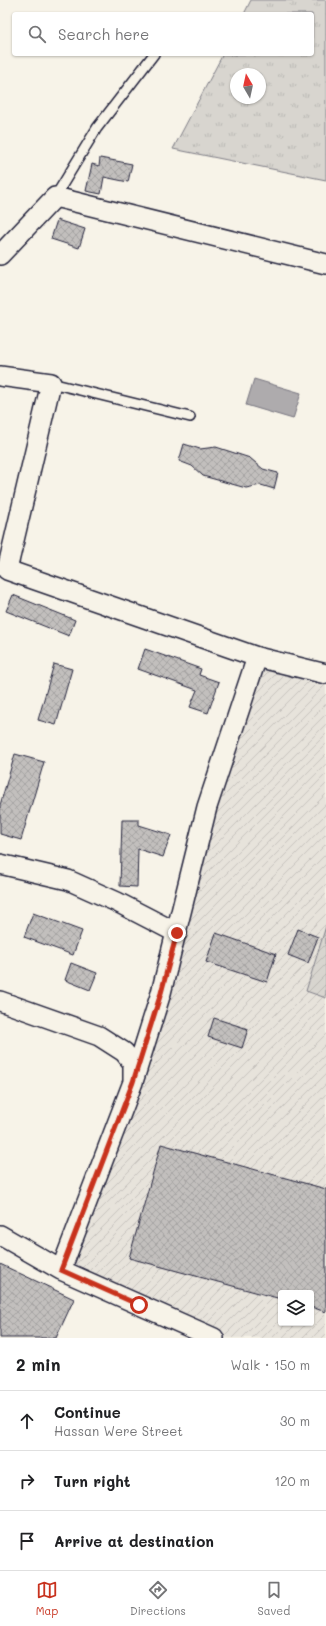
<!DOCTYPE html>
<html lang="en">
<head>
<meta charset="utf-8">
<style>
	body { margin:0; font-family:Mali,sans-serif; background:#f6f6f6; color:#202124 }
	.controls { position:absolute; right:12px; bottom:12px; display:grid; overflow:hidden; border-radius:4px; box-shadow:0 1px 3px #0004 }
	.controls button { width:36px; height:36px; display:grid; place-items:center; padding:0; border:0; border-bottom:1px solid #e0e0e0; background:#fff; color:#202124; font:20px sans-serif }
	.compass { position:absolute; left:230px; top:68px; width:36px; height:36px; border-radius:50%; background:#fff; box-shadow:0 1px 3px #0004; rotate:351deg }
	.stop { position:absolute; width:12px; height:12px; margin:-9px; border:3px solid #c8321e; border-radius:50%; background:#fff }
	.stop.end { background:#c8321e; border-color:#fff; box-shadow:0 1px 4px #0008 }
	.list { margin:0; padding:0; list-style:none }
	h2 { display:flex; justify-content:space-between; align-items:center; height:52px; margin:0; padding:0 16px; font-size:17px }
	h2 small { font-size:13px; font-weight:400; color:#757577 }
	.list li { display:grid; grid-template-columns:26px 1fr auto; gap:12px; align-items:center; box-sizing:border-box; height:60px; padding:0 16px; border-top:1px solid #e0e0e0 }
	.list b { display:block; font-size:15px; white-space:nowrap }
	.list p { margin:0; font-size:13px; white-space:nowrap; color:#757577 }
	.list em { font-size:13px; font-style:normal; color:#757577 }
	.icon { flex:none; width:22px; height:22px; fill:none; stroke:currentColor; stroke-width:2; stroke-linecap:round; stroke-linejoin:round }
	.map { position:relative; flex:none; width:326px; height:1338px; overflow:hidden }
	.search { position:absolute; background:#fff; box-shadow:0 1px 3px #0004; left:12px; right:12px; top:12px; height:44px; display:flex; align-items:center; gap:10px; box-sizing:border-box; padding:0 14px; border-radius:4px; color:#757577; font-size:15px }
	.sheet { height:232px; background:#fff }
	nav { display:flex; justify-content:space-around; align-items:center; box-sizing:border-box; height:56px; border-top:1px solid #e0e0e0; background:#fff; font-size:11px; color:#757577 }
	nav a { display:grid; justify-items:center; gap:2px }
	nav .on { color:#c8321e }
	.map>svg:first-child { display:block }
	.industrial { fill:url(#industrial-furrows); fill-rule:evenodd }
	.grass { fill:url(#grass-tufts); stroke:#7d7c85; fill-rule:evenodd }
	.garden { fill:url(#garden-furrows); stroke:#7d7c85 }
	.water { fill:#aeabad; stroke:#76747f }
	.building { fill:url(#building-cross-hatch); stroke:#22223b }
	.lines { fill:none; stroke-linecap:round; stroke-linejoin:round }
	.lane-casing { stroke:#22223b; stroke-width:12 }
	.street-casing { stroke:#22223b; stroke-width:22 }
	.lane { stroke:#f7f3e8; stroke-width:9 }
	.street { stroke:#f7f3e8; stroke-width:19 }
	.route { stroke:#c8321e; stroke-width:5 }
</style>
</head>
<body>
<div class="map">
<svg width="326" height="1338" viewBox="0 0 326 1338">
	<defs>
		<pattern id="industrial-furrows" width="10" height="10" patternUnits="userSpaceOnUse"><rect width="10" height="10" fill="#e7e3db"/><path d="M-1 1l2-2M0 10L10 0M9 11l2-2" fill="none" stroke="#c6c2bd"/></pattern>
		<pattern id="grass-tufts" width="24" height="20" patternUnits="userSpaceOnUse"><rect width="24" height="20" fill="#d8d5cf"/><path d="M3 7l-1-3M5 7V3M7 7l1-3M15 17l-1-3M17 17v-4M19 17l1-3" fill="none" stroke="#b9b7b3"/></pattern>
		<pattern id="garden-furrows" width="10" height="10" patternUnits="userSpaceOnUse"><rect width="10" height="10" fill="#d8d5cf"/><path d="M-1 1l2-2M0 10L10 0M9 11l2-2" fill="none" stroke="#b9b7b3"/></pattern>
		<pattern id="building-cross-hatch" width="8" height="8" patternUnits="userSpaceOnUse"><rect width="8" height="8" fill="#c2bfbd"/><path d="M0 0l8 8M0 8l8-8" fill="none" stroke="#a6a4a3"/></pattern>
	</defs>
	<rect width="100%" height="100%" fill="#f7f3e8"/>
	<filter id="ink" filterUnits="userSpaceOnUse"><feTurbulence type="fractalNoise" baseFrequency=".025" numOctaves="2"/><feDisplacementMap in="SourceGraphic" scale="8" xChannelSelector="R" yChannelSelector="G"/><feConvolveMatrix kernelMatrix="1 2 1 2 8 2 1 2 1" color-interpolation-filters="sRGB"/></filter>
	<g filter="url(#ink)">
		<path class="industrial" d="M 255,655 L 326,673 L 326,926 L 306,991 L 326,998 L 326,1338 L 217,1338 L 60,1268 L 144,1054 ZM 281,1293 L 311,1293 L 311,1323 L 281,1323 Z"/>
		<path class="grass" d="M 251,0 L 326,0 L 326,180 L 173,149 L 223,54 L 312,54 L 312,14 L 244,14 ZM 236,74 L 260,74 L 260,98 L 236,98 Z"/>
		<path class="garden" d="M 326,926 L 326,998 L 306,991 Z"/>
		<path class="water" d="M 254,379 L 301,393 L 293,419 L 246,405 Z"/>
		<path class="building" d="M 100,158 L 132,164 L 128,182 L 104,177 L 101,194 L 86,191 L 92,164 L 99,166 Z
			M 57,220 L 85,229 L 79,248 L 51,239 Z
			M 184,444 L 200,449 L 216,447 L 250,458 L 263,469 L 278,473 L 274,489 L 261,485 L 246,488 L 203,476 L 192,466 L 179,461 Z
			M 13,595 L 75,620 L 69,636 L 6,611 Z
			M 145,649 L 201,669 L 199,675 L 219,682 L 208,713 L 190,707 L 197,690 L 138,669 Z
			M 54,664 L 72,669 L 56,725 L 38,720 Z
			M 15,754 L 44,762 L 21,840 L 0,834 L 0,805 Z
			M 122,820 L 139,820 L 139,825 L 171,835 L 163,857 L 138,849 L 137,887 L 120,886 Z
			M 33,913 L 82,931 L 73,955 L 24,937 Z
			M 298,929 L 318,937 L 308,963 L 288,955 Z
			M 216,933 L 276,954 L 267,982 L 206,962 Z
			M 71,963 L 97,973 L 90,990 L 65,980 Z
			M 214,1018 L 248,1029 L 242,1048 L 208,1037 Z
			M 161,1144 L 326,1189 L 326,1312 L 311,1307 L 311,1293 L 281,1293 L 281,1299 L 129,1258 Z
			M 0,1264 L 74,1299 L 56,1338 L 0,1338 Z"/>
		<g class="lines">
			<defs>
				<path id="lane" d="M 55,197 L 97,128 L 154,54
					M 51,383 L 190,417"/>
				<path id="street" d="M 0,255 L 55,197 L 326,264
					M 0,376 L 51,383 L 7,570 L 257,657 L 326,674
					M 0,864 L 68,880 L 117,902 L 177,933
					M 0,1001 L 99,1036 L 124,1052 L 133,1063 L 133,1082 L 61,1270
					M 133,1082 L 161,993 L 207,807 L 257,657
					M 0,1235 L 61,1270 L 214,1338"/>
			</defs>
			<use href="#lane" class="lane-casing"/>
			<use href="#street" class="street-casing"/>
			<use href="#lane" class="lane"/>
			<use href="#street" class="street"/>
		</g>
	</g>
	<g class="lines" filter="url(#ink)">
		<path class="route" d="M 139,1305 L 61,1270 L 133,1082 L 161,993 L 177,933"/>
	</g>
</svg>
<div class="controls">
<button><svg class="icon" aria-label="layers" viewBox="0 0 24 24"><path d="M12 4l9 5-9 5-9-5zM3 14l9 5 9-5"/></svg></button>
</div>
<svg class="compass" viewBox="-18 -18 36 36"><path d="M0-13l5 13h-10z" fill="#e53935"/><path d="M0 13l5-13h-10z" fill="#757577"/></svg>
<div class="stop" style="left:139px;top:1305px"></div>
<div class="stop end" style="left:177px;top:933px"></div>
<div class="search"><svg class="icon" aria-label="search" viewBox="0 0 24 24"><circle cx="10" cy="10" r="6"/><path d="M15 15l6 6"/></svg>Search here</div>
</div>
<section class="sheet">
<h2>2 min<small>Walk · 150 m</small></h2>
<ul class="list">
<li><svg class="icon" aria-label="ahead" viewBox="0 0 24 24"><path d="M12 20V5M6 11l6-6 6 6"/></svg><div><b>Continue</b><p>Hassan Were Street</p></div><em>30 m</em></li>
<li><svg class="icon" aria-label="right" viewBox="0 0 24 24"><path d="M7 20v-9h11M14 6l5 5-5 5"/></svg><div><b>Turn right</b></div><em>120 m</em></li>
<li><svg class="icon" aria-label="arrive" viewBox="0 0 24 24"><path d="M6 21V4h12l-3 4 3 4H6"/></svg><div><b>Arrive at destination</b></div></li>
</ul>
</section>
<nav>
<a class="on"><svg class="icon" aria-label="map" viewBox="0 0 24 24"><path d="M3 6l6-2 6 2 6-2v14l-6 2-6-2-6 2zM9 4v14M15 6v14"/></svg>Map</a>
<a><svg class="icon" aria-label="directions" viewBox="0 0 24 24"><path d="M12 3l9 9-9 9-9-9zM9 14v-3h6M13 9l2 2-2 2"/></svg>Directions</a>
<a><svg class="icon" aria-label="saved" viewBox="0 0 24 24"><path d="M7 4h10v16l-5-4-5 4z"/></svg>Saved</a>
</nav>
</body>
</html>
